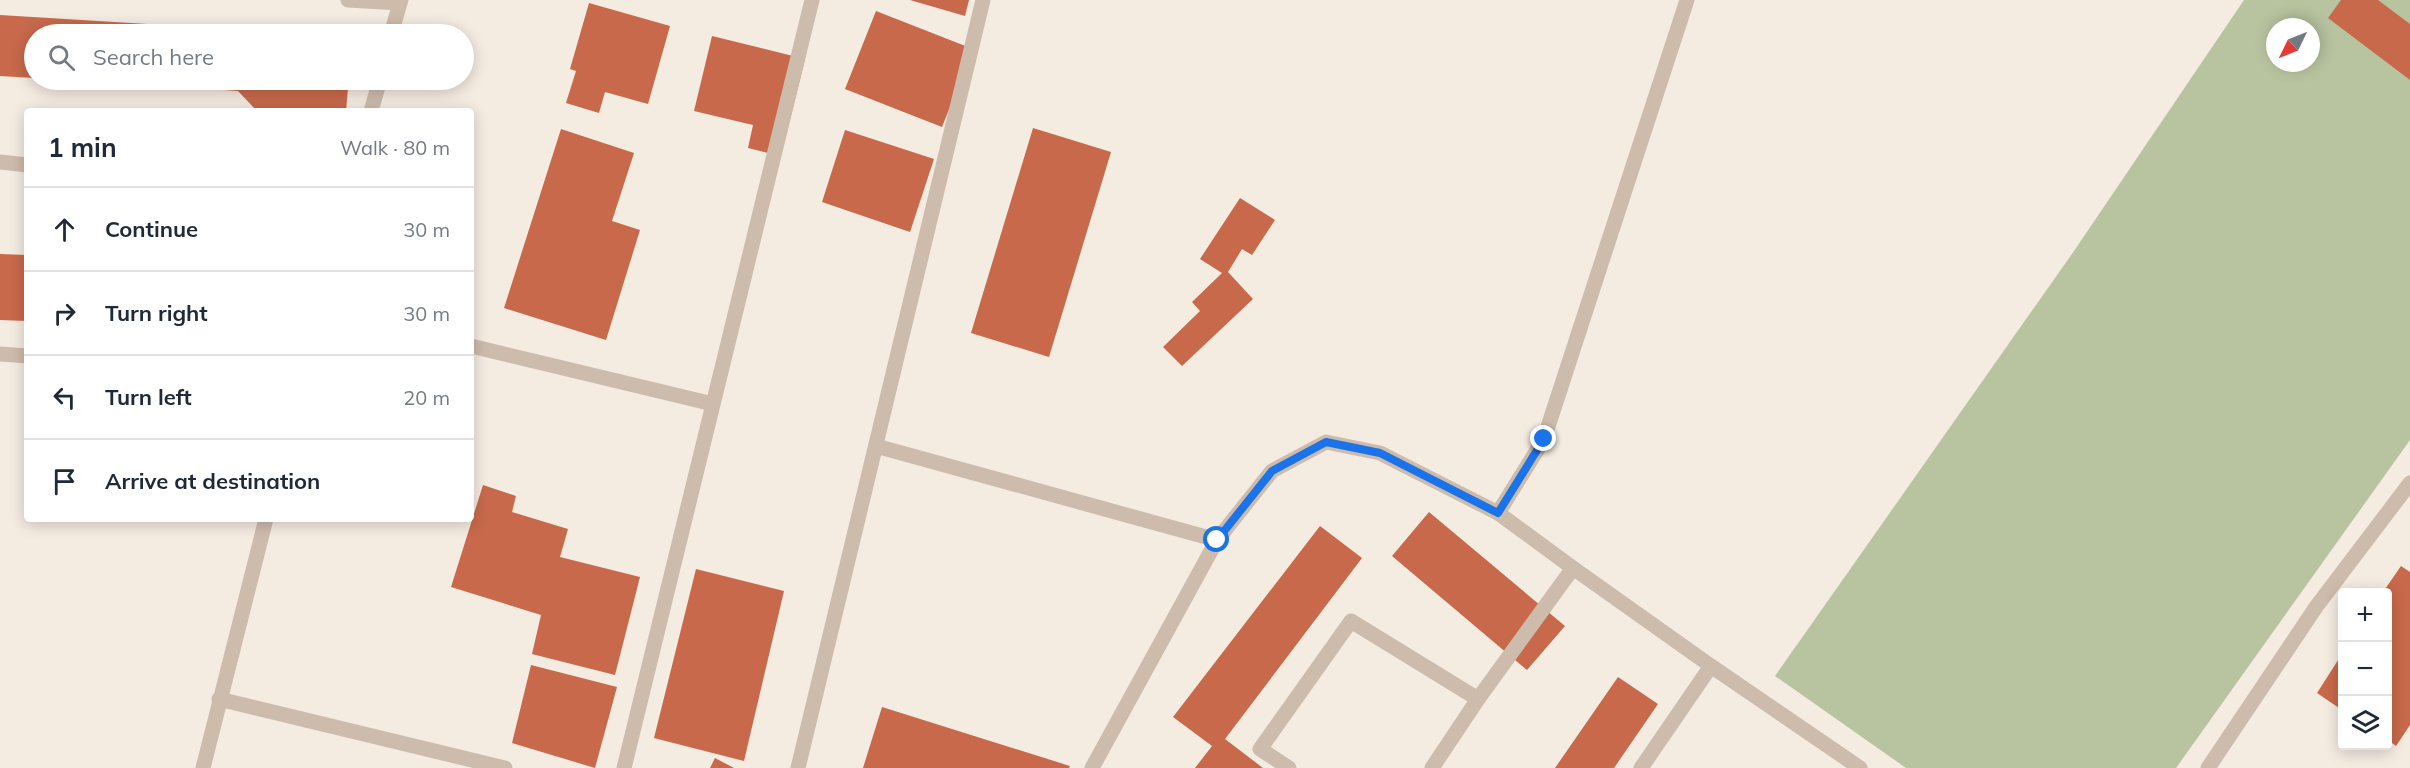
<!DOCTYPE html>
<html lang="en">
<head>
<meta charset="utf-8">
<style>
	body { margin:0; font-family:Mulish,sans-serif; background:#f2f2f3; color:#1f2937 }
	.controls { position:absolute; right:18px; bottom:18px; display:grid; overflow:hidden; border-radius:6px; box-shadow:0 3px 15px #0003 }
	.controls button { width:54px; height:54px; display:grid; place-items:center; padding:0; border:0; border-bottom:2px solid #e0e1e3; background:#fff; color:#1f2937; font:30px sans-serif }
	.compass { position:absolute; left:2266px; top:18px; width:54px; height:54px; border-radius:50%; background:#fff; box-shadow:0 3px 15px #0003; rotate:227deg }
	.stop { position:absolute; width:18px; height:18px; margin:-14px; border:4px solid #1a73e8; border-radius:50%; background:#fff }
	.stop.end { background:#1a73e8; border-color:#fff; box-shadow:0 2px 6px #0008 }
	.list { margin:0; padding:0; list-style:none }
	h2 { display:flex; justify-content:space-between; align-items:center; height:78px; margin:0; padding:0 24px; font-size:26px }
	h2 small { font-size:20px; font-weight:400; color:#747a83 }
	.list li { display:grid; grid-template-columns:39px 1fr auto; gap:18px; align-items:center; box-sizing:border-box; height:84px; padding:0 24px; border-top:2px solid #e0e1e3 }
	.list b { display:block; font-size:22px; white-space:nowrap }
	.list em { font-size:20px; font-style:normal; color:#747a83 }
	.icon { flex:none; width:33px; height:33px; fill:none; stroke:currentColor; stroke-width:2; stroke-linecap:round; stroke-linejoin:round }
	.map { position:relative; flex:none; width:2410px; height:768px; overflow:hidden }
	.search { position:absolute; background:#fff; box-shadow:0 3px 15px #0003; left:24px; top:24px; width:450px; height:66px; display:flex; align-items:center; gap:15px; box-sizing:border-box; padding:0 21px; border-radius:33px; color:#747a83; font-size:22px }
	.panel { position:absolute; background:#fff; box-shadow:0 3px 15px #0003; left:24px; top:108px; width:450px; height:414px; border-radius:6px }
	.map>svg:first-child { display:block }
	.green { fill:#b8c4a0; fill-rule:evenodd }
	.building { fill:#c8694b }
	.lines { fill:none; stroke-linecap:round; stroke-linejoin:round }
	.lane { stroke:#cdbbac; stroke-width:15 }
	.street { stroke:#cdbbac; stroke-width:15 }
	.route { stroke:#1a73e8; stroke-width:8 }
</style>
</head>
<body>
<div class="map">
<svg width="2410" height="768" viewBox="0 0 2410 768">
	<rect width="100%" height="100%" fill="#f4ebe1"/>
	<path class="green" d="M 2244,0 L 2410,0 L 2410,440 L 2176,768 L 1906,768 L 1775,676 L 2074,251 ZM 2275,27 L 2311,27 L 2311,63 L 2275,63 Z"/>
	<path class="building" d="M 910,0 L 969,0 L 965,16 Z
		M 2341,0 L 2378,0 L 2410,24 L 2410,80 L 2328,18 Z
		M 589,3 L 670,26 L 648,104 L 605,92 L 599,113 L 566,103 L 576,71 L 570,69 Z
		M 876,11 L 973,49 L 942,127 L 845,89 Z
		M 0,15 L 229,29 L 234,34 L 34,34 L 34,78 L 0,76 Z
		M 712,36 L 805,59 L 781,156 L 748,148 L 753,125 L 694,111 Z
		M 88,80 L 339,80 L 348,88 L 346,111 L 257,111 L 238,91 L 88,81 Z
		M 1033,128 L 1111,152 L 1049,357 L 971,333 Z
		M 561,129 L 634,153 L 612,221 L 640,230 L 606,340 L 504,308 Z
		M 845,130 L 934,159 L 910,232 L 822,202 Z
		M 1240,198 L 1275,220 L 1252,255 L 1242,249 L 1228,272 L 1253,299 L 1182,366 L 1163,347 L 1200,311 L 1192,302 L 1222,273 L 1200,259 Z
		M 0,254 L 27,255 L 27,321 L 0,320 Z
		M 483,485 L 516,496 L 512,512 L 568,529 L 560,557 L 640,577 L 615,675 L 532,654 L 541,615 L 451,587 Z
		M 1429,512 L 1565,626 L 1527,670 L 1392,556 Z
		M 1320,526 L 1362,558 L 1225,739 L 1263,768 L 1195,768 L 1212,746 L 1173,717 Z
		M 2401,566 L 2410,572 L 2410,725 L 2396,746 L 2388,740 L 2388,592 L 2383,592 Z
		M 696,569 L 784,591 L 744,761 L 654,738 Z
		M 2342,654 L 2342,710 L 2317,693 Z
		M 531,665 L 617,687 L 595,768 L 512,743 Z
		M 1618,677 L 1658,704 L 1614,768 L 1555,768 Z
		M 882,707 L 1070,766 L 1069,768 L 863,768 Z
		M 715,758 L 734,768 L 710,768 Z"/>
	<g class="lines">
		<path class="lane" d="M 876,446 L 1217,540
			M 1498,513 L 1544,439 L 1687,0"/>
		<path class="street" d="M 348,0 L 400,3
			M 391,34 L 401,0
			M 371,111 L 380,80
			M 0,162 L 27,165
			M 471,346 L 713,404
			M 0,354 L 27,356
			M 1711,666 L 1860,768
			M 219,699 L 505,768
			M 1478,699 L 1573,568 L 1711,666 L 1641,768
			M 203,768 L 266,519
			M 624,768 L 812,0
			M 798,768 L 983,0
			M 1092,768 L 1217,540 L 1272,471 L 1326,442 L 1380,453 L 1498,513 L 1573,568
			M 1289,768 L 1260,749 L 1351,621 L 1478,699 L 1432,768
			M 2208,768 L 2316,607 L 2410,483"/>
	</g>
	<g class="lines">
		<path class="route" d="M 1217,540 L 1272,471 L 1326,442 L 1380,453 L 1498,513 L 1544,439"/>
	</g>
</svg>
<div class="controls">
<button>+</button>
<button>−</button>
<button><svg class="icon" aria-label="layers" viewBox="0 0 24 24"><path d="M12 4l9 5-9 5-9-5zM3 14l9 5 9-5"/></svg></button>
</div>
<svg class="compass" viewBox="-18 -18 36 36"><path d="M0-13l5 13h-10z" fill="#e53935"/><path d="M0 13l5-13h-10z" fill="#747a83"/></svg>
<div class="stop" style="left:1217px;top:540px"></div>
<div class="stop end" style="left:1544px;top:439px"></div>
<div class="search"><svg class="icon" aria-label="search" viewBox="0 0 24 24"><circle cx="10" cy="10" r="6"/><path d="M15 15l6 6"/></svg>Search here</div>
<section class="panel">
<h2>1 min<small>Walk · 80 m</small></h2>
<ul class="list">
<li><svg class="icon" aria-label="ahead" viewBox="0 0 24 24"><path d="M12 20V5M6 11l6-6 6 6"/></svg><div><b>Continue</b></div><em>30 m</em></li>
<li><svg class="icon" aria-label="right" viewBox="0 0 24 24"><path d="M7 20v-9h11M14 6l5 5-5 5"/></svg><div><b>Turn right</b></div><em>30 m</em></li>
<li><svg class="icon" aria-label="left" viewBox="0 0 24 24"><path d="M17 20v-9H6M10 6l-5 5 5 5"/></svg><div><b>Turn left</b></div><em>20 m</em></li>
<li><svg class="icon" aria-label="arrive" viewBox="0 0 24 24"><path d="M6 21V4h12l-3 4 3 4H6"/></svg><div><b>Arrive at destination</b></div></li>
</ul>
</section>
</div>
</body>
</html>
